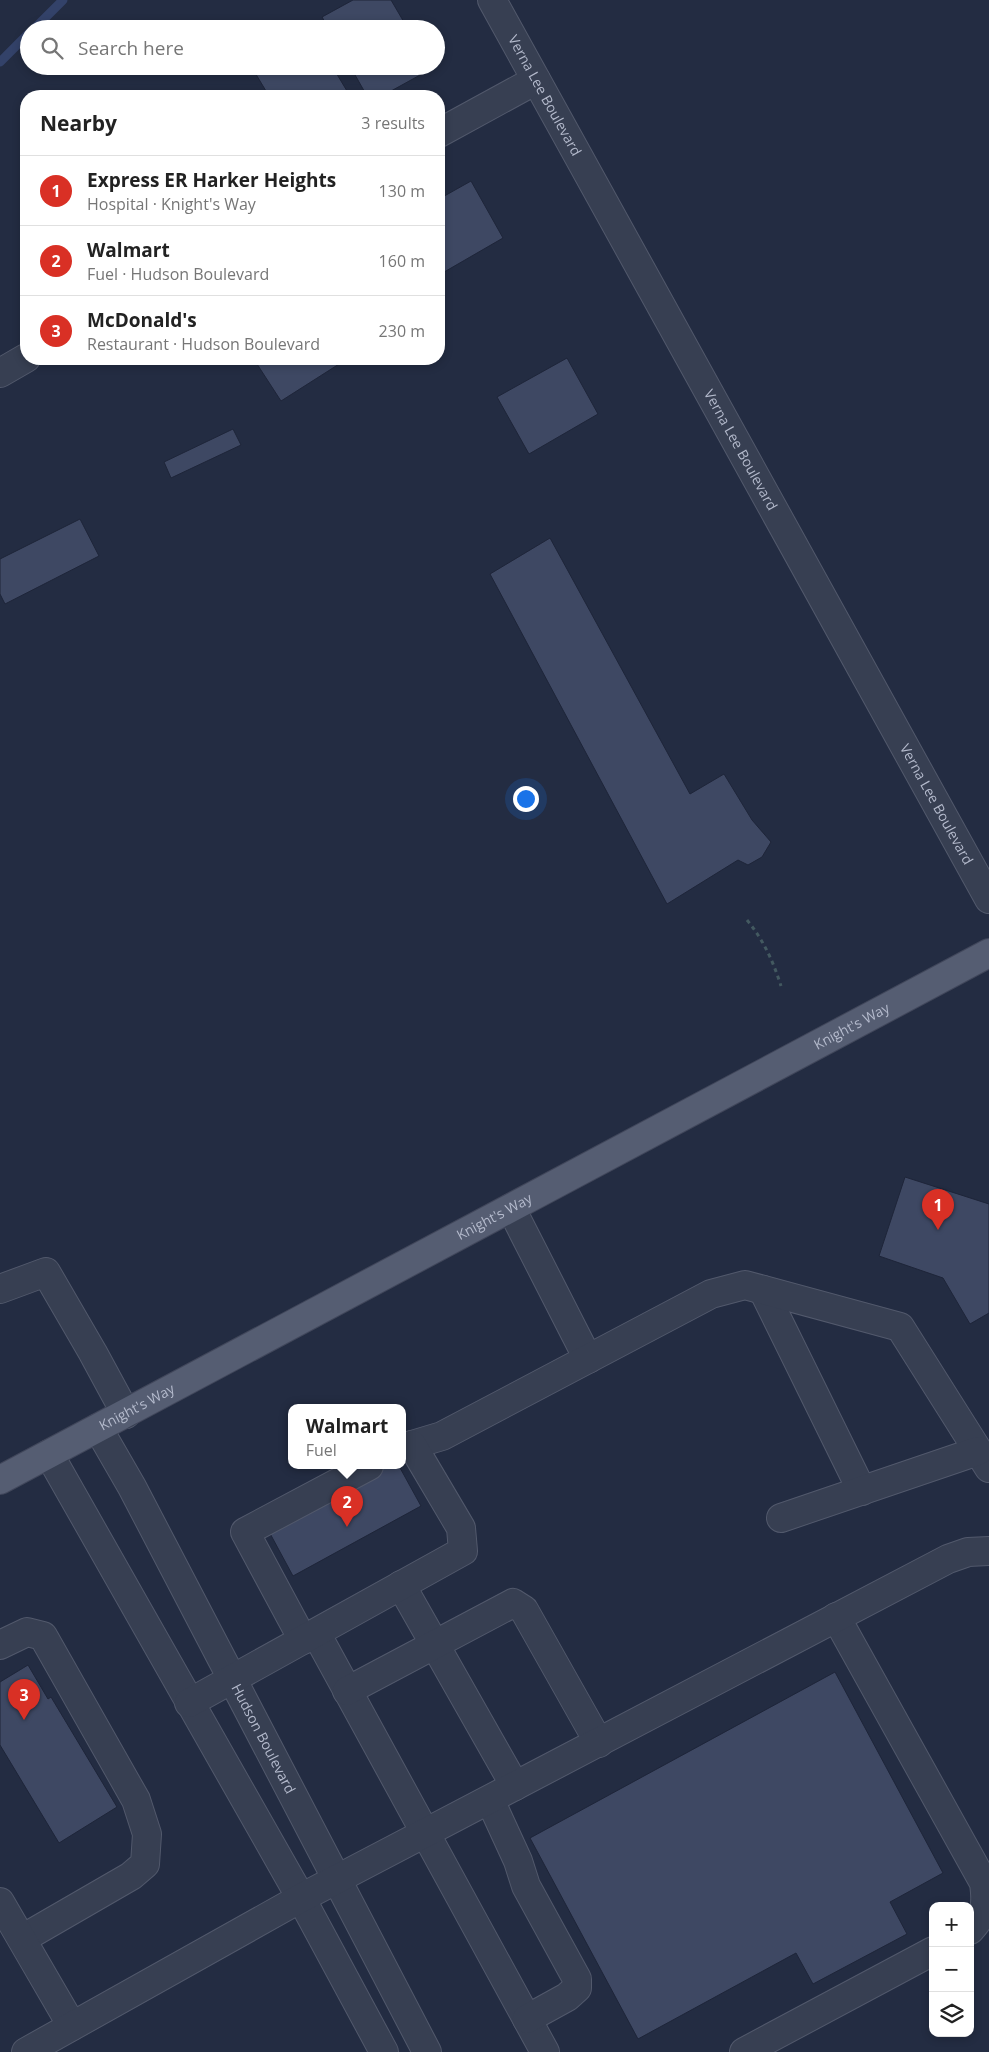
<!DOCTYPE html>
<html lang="en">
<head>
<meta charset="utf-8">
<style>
	body { margin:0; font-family:"Open Sans",sans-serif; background:#f6f6f6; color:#222 }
	.controls { position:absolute; right:15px; bottom:15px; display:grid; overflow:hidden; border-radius:10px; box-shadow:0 2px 8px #0003 }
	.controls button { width:45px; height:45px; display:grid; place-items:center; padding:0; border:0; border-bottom:1px solid #e0e0e0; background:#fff; color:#222; font:25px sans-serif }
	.you { position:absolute; left:525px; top:798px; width:18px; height:18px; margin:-12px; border:4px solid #fff; border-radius:50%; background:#1a73e8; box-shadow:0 0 0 8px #1a73e833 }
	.badge { display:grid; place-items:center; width:32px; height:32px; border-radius:50%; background:#d93025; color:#fff; font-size:16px; font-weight:700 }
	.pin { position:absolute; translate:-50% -41px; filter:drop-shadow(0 1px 2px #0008) }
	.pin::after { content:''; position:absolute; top:26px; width:18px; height:15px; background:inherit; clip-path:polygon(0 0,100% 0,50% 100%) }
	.popup { position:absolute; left:288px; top:1404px; width:118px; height:65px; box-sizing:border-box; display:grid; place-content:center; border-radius:10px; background:#fff; filter:drop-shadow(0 1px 4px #0005); font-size:16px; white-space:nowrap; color:#767676 }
	.popup b { font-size:19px; color:#222 }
	.popup::after { content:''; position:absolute; left:50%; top:100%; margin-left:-10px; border:10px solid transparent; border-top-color:#fff }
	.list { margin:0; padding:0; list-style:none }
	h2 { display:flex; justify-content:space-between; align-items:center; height:65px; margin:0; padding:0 20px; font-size:21px }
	h2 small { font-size:16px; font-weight:400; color:#767676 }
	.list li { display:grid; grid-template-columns:32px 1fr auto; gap:15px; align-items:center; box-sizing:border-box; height:70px; padding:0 20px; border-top:1px solid #e0e0e0 }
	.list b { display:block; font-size:19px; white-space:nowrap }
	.list p { margin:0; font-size:16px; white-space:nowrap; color:#767676 }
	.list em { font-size:16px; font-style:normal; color:#767676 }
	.icon { flex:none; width:28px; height:28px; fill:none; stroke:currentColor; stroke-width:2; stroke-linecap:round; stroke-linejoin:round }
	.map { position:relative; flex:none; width:989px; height:2052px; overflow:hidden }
	.search { position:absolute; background:#fff; box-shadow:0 2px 8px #0003; left:20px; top:20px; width:425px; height:55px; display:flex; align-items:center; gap:12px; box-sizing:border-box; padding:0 18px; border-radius:28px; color:#767676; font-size:19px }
	.panel { position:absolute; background:#fff; box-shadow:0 2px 8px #0003; left:20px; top:90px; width:425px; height:275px; border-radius:20px }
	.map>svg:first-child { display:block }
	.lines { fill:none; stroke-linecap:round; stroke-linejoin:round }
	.stream { stroke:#334269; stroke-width:9 }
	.building { fill:#3e4863; stroke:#1e2539 }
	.minor-casing { stroke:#52596c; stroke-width:30 }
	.major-casing { stroke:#41475b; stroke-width:30 }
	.path { stroke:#435960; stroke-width:3; stroke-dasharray:4 4; stroke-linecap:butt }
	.minor { stroke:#373f52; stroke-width:28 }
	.major { stroke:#555d72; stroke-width:28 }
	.labels { text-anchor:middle; stroke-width:5; stroke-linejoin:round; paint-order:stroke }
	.street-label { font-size:14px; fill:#b4bacc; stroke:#1c2337 }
</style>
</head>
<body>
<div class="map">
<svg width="989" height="2052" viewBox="0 0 989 2052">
	<rect width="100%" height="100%" fill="#232c42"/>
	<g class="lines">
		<path class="stream" d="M 34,29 L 63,0
			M 0,62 L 29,33"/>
	</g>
	<path class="building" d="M 353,0 L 391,0 L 408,29 L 329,29 L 322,17 Z
		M 251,66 L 332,66 L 350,96 L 269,96 Z
		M 350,66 L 429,66 L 431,69 L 382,96 L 367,96 Z
		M 471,181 L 503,238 L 439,275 L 439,199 Z
		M 567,358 L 598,414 L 529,454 L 497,397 Z
		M 266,359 L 347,359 L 281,401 L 257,364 Z
		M 233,429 L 241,445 L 171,478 L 164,462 Z
		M 80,519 L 99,556 L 5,604 L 0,594 L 0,559 Z
		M 550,538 L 690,794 L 724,774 L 752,820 L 771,842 L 762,857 L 748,865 L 738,860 L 667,904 L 490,574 Z
		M 905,1177 L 989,1204 L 989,1313 L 970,1324 L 943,1278 L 879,1256 Z
		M 379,1466 L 399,1466 L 421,1506 L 293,1576 L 266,1526 Z
		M 28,1665 L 48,1699 L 51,1697 L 117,1807 L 59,1843 L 0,1745 L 0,1682 Z
		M 835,1672 L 943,1873 L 890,1902 L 907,1934 L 813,1984 L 796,1953 L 638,2039 L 530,1838 Z"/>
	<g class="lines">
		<defs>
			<g id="minor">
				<path id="s1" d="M 492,0 L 989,899"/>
				<path d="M 439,133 L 536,80"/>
				<path d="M 0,373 L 26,358"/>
				<path d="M 511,1208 L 588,1359"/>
				<path d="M 0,1289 L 46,1272 L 93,1353 L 126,1414"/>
				<path d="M 763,1290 L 862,1491"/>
				<path id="s2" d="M 98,1428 L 132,1487 L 427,2052"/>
				<path d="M 402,1448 L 442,1436 L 711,1294 L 745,1285 L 900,1327 L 989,1468"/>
				<path d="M 49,1454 L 301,1898 L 384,2052"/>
				<path d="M 781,1518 L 978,1451"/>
				<path d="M 401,1585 L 515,1786"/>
				<path d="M 836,1617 L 984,1883 C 987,1906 986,1912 970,1930"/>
				<path d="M 316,1633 L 545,2052"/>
				<path d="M 303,1640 L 245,1532 L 369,1466"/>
				<path d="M 0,1645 L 27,1632 L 43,1636 L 136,1800 L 147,1834 L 145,1864 L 131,1876 L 22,1939"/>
				<path d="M 347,1691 L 513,1603 L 524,1610 L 599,1743"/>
				<path d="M 189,1703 L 463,1551 L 461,1528 L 412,1445"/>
				<path d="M 490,1800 L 518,1861 L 526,1886 L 577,1979 L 577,1988 L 567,1997 L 527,2019"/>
				<path d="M 0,1902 L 72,2026"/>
				<path d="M 26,2052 L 301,1898 L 948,1559 L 968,1552 L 989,1551"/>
				<path d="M 744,2052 L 933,1951"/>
			</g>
			<g id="major">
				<path id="s3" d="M 0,1480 L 989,953"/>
			</g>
		</defs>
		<use href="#minor" class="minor-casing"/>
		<use href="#major" class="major-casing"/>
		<path class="path" d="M 747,920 C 764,941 773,961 781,986"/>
		<use href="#minor" class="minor"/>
		<use href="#major" class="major"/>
	</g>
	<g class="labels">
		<g class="street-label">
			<text dy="5" stroke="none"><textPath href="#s1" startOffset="109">Verna Lee Boulevard</textPath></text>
			<text dy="5" stroke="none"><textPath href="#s1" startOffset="514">Verna Lee Boulevard</textPath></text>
			<text dy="5" stroke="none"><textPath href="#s1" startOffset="919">Verna Lee Boulevard</textPath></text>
			<text dy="5" stroke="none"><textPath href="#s3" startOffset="965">Knight's Way</textPath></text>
			<text dy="5" stroke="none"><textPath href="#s3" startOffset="560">Knight's Way</textPath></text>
			<text dy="5" stroke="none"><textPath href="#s3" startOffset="155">Knight's Way</textPath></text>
			<text dy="5" stroke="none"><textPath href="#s2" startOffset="352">Hudson Boulevard</textPath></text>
		</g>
	</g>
</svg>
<div class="controls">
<button>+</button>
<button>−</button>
<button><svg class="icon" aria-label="layers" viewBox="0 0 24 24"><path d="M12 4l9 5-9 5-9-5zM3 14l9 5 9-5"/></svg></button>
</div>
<div class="you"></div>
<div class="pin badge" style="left:938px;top:1230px">1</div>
<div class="pin badge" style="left:347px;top:1527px">2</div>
<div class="popup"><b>Walmart</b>Fuel</div>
<div class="pin badge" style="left:24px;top:1720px">3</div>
<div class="search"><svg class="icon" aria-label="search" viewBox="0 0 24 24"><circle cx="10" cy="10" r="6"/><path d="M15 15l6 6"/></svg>Search here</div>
<section class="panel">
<h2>Nearby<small>3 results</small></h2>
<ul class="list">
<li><span class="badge">1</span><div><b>Express ER Harker Heights</b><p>Hospital · Knight's Way</p></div><em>130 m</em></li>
<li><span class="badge">2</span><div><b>Walmart</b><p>Fuel · Hudson Boulevard</p></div><em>160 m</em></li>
<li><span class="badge">3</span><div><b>McDonald's</b><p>Restaurant · Hudson Boulevard</p></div><em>230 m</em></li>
</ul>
</section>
</div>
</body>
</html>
